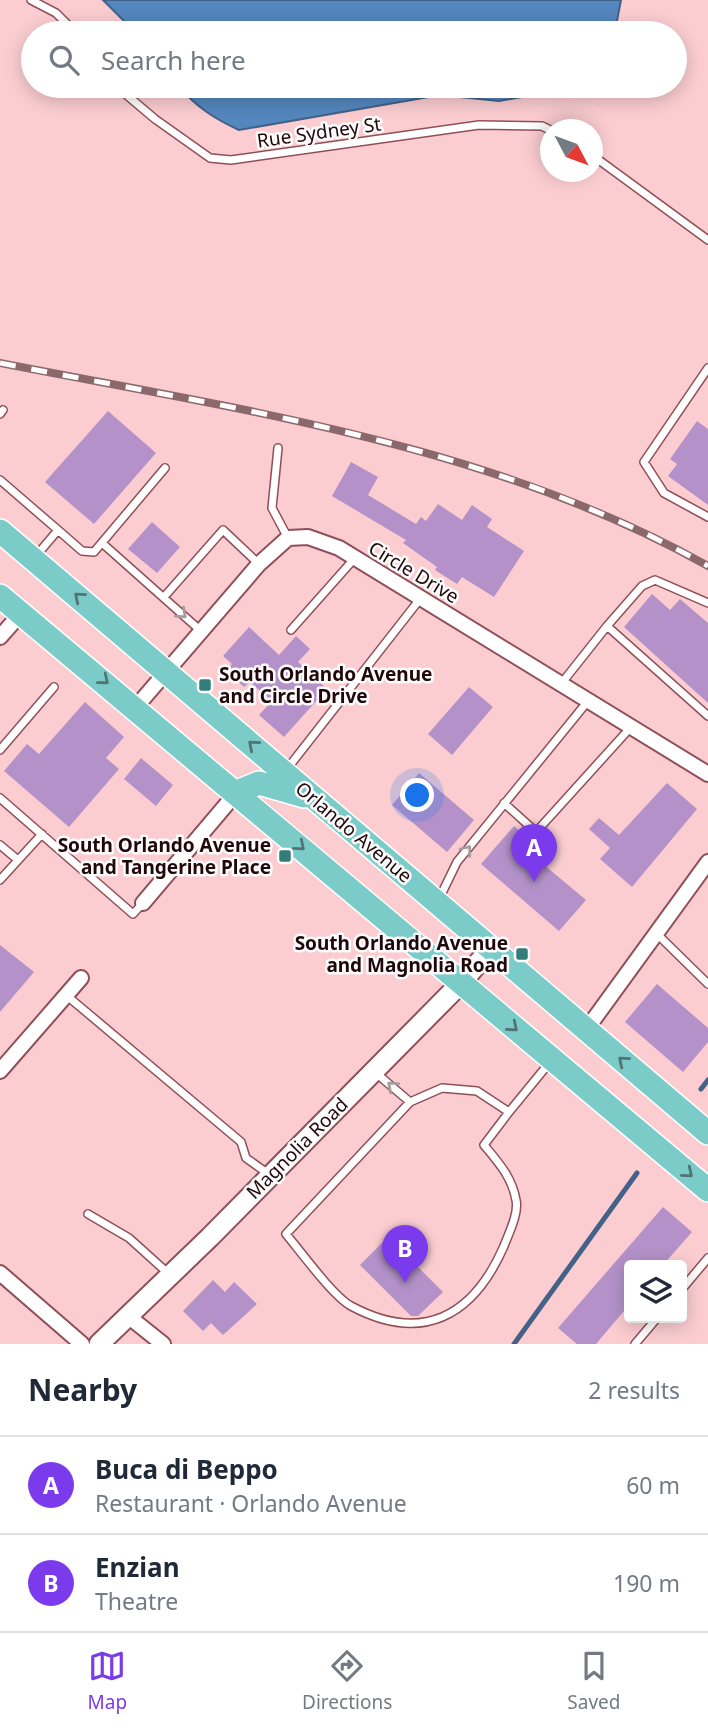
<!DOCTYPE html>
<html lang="en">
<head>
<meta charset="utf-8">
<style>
	body { margin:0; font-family:"Noto Sans",sans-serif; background:#f6f6f7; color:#1f2937 }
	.controls { position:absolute; right:21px; bottom:21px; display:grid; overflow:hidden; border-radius:7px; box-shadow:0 4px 18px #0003 }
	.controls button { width:63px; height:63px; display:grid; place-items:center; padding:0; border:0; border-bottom:2px solid #e0e1e3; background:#fff; color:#1f2937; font:35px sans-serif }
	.compass { position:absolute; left:540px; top:119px; width:63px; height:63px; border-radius:50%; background:#fff; box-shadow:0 4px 18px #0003; rotate:131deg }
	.you { position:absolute; left:418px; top:796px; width:24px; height:24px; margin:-18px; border:5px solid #fff; border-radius:50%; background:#1a73e8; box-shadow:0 0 0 10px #1a73e833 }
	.badge { display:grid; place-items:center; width:46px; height:46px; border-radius:50%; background:#7c3aed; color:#fff; font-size:23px; font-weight:700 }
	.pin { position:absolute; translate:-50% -58px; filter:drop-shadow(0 2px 4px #0008) }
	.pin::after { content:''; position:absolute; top:37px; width:24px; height:21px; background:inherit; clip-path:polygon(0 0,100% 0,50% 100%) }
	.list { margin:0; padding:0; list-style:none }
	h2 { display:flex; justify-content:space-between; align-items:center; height:91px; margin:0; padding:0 28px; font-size:30px }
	h2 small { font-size:23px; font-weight:400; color:#747a83 }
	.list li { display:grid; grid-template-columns:46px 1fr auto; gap:21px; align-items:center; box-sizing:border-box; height:98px; padding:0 28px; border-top:2px solid #e0e1e3 }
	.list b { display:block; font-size:26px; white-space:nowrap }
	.list p { margin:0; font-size:23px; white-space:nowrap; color:#747a83 }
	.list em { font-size:23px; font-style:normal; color:#747a83 }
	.icon { flex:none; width:38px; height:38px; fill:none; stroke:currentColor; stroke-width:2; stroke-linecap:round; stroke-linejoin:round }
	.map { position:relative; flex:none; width:708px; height:1344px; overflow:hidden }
	.search { position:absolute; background:#fff; box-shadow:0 4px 18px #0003; left:21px; right:21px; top:21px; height:77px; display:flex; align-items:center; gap:18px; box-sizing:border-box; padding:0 24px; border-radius:38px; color:#747a83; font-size:26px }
	.sheet { height:287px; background:#fff }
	nav { display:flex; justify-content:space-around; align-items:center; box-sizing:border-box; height:98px; border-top:2px solid #e0e1e3; background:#fff; font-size:19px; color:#747a83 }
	nav a { display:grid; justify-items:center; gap:4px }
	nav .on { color:#7c3aed }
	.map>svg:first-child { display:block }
	.water { fill:#5487be; stroke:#446188; stroke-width:2 }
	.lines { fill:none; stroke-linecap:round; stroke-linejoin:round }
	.stream { stroke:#446188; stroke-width:5 }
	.building { fill:#b492c9 }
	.lane-casing { stroke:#904f58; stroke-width:10 }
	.street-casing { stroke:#904f58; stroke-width:18 }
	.secondary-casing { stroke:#904f58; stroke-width:23 }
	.primary-casing { stroke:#fff; stroke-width:26 }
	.lane { stroke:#fff; stroke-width:7 }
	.street { stroke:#fff; stroke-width:14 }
	.secondary { stroke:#fff; stroke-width:19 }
	.primary { stroke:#7bcbc9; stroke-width:23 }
	.rail-casing { stroke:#8b686c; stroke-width:8 }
	.rail { stroke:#fcfcfc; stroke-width:5; stroke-dasharray:16; stroke-linecap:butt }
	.oneway { stroke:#527374 }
	.oneway2 { stroke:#a69c9d }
	.poi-dot { fill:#347d7a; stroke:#fcfcfc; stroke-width:2.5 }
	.labels { text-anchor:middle; stroke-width:5; stroke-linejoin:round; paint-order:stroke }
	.street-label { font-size:19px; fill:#20070b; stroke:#fcfcfc }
	.poi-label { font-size:19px; font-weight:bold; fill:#20070b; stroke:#fcfcfc; text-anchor:end }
</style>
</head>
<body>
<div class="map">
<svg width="708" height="1344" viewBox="0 0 708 1344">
	<rect width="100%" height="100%" fill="#fbcdd1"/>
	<path class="water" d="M 103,0 L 621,0 L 617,21 L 610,33 L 136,33 Z
		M 179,86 L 556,86 L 544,93 L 499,101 L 440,95 L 239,130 C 215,119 196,107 179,86 Z"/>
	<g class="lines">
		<path class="stream" d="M 701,1089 L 708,1080
			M 514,1344 L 637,1173"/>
	</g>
	<path class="building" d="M 108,411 L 156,453 L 94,524 L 45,482 Z
		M 697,421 L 708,429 L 708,505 L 668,476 L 677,464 L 670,459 Z
		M 351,462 L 378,477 L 368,495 L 416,524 L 421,517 L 426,521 L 438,504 L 462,520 L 472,505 L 492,519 L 487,527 L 524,551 L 494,597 L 462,577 L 457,584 L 435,570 L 437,567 L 403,543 L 406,540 L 332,496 Z
		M 152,522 L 180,547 L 157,573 L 128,549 Z
		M 652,594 L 670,610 L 680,599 L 708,623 L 708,703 L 624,627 Z
		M 249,627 L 279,655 L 296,636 L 310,649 L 298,662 L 327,689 L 284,737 L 259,715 L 272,701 L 250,682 L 244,687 L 226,671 L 232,664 L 223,656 Z
		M 469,687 L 493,707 L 452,755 L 428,734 Z
		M 85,702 L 124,737 L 106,758 L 119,769 L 69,827 L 4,771 L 27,744 L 39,754 Z
		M 141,758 L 173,785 L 156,806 L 124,779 Z
		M 419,773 L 474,820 L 447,852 L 392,805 Z
		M 667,783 L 697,809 L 632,887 L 600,859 L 610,848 L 589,829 L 599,818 L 619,835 Z
		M 514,826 L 550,857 L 543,864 L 586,900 L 559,931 L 481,864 Z
		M 0,945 L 34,972 L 0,1012 Z
		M 657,984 L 708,1028 L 708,1042 L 683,1072 L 625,1022 Z
		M 663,1207 L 692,1232 L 663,1265 L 629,1265 L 629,1305 L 596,1344 L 577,1344 L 558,1328 Z
		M 388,1237 L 443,1292 L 418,1316 L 411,1316 L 360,1265 Z
		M 213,1280 L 225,1292 L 234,1282 L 257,1304 L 223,1335 L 211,1323 L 203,1331 L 183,1311 Z"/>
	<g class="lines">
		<defs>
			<path id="lane" d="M 31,0 L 56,13 L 76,33
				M 116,86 L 155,119 L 210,158 L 231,160 L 479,125 L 542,126 L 550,130
				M 592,155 L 708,240
				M 708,368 L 644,462 L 664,493 L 708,517
				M 0,414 L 3,410
				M 278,448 L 272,508 L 288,538
				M 0,480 L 58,530 L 36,556
				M 58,530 L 82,551 L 94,552 L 165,468
				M 102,543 L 201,631
				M 164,597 L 223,530 L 259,564
				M 607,626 L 642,586 L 655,580 L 708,603
				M 291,630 L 354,559
				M 561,684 L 607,626 L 708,716
				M 0,750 L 54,687
				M 287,769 L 420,599
				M 0,798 L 133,914 L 143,903
				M 504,803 L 536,832 L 631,727
				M 0,845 L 18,860
				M 0,880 L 42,834
				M 439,899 L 457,862 L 588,701
				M 656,933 L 708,984
				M 66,995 L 241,1142 L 246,1158 L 270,1175
				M 376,1073 L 410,1102
				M 509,1112 L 484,1145 C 498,1162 512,1177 516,1200 C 519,1213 509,1233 504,1246 C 473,1317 422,1344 351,1306 C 333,1296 301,1252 286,1234 L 410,1102 L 442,1088 L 477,1091 L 509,1112 L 550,1062
				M 88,1214 L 129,1238 L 170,1275
				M 682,1289 L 708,1258
				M 635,1344 L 657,1318"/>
			<path id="street" d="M 0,637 L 15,620
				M 136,707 L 259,564 L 288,538 L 308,537 L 339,548 L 708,774
				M 143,903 L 237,792
				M 586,1030 L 708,862
				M 0,1071 L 81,978
				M 0,1273 L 82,1344
				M 128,1316 L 163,1344"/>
			<path id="secondary" d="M 99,1344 L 210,1237 L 461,983 L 491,948"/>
			<path id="primary" d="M 0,531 L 708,1133
				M 0,596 L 708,1190
				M 237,792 L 259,783 L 304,796"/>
		</defs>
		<use href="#lane" class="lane-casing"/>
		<use href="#street" class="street-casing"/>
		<use href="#secondary" class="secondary-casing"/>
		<use href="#primary" class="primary-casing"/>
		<use href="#lane" class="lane"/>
		<use href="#street" class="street"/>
		<use href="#secondary" class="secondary"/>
		<use href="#primary" class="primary"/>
		<defs>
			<path id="rail" d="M 0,363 C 241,410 491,444 708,566"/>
		</defs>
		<use href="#rail" class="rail-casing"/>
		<use href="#rail" class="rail"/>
	</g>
	<defs><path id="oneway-chevron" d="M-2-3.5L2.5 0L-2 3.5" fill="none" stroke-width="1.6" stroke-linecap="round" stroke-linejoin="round" transform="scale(1.75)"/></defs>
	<g class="oneway">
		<use href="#oneway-chevron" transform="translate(79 597) rotate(-140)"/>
		<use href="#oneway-chevron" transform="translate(104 680) rotate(39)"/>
		<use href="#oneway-chevron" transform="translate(253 745) rotate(-139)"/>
		<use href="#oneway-chevron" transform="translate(300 846) rotate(40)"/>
		<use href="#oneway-chevron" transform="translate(513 1027) rotate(40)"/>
		<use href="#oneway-chevron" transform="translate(623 1061) rotate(-140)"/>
		<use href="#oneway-chevron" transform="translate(688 1173) rotate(40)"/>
	</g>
	<g class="oneway2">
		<use href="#oneway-chevron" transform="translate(182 614) rotate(42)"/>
		<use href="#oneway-chevron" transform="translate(467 850) rotate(-52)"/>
		<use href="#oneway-chevron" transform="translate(392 1086) rotate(-139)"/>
	</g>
	<g class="poi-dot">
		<rect x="198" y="678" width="14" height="14" rx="3.5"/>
		<rect x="278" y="849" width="14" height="14" rx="3.5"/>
		<rect x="515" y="947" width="14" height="14" rx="3.5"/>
	</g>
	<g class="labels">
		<g class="street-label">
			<text transform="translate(319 132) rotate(-8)" y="7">Rue Sydney St</text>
			<text transform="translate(414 572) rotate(31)" y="7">Circle Drive</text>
			<text transform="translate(354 832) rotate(40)" y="7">Orlando Avenue</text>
			<text transform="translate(297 1148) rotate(-45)" y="7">Magnolia Road</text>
		</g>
		<g class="poi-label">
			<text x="219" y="681" text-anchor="start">South Orlando Avenue<tspan x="219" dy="22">and Circle Drive</tspan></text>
			<text x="271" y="852">South Orlando Avenue<tspan x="271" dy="22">and Tangerine Place</tspan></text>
			<text x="508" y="950">South Orlando Avenue<tspan x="508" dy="22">and Magnolia Road</tspan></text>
		</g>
	</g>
</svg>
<div class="controls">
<button><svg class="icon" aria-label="layers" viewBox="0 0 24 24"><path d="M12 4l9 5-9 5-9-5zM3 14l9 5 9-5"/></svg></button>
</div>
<svg class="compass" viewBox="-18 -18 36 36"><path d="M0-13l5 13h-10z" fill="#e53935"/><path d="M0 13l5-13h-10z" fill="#747a83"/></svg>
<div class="you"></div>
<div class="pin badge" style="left:534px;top:882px">A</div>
<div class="pin badge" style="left:405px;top:1283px">B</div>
<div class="search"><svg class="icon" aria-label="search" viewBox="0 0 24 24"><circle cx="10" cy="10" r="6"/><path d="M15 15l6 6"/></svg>Search here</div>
</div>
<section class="sheet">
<h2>Nearby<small>2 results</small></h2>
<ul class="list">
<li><span class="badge">A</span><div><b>Buca di Beppo</b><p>Restaurant · Orlando Avenue</p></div><em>60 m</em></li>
<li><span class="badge">B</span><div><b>Enzian</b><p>Theatre</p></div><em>190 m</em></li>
</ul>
</section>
<nav>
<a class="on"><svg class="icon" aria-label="map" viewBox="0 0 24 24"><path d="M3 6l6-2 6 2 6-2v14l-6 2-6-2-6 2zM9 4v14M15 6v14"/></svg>Map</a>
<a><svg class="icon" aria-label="directions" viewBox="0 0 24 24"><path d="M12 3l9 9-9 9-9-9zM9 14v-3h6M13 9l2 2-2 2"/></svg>Directions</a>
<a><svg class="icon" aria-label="saved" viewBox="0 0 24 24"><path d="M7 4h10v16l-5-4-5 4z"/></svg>Saved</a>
</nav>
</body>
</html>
